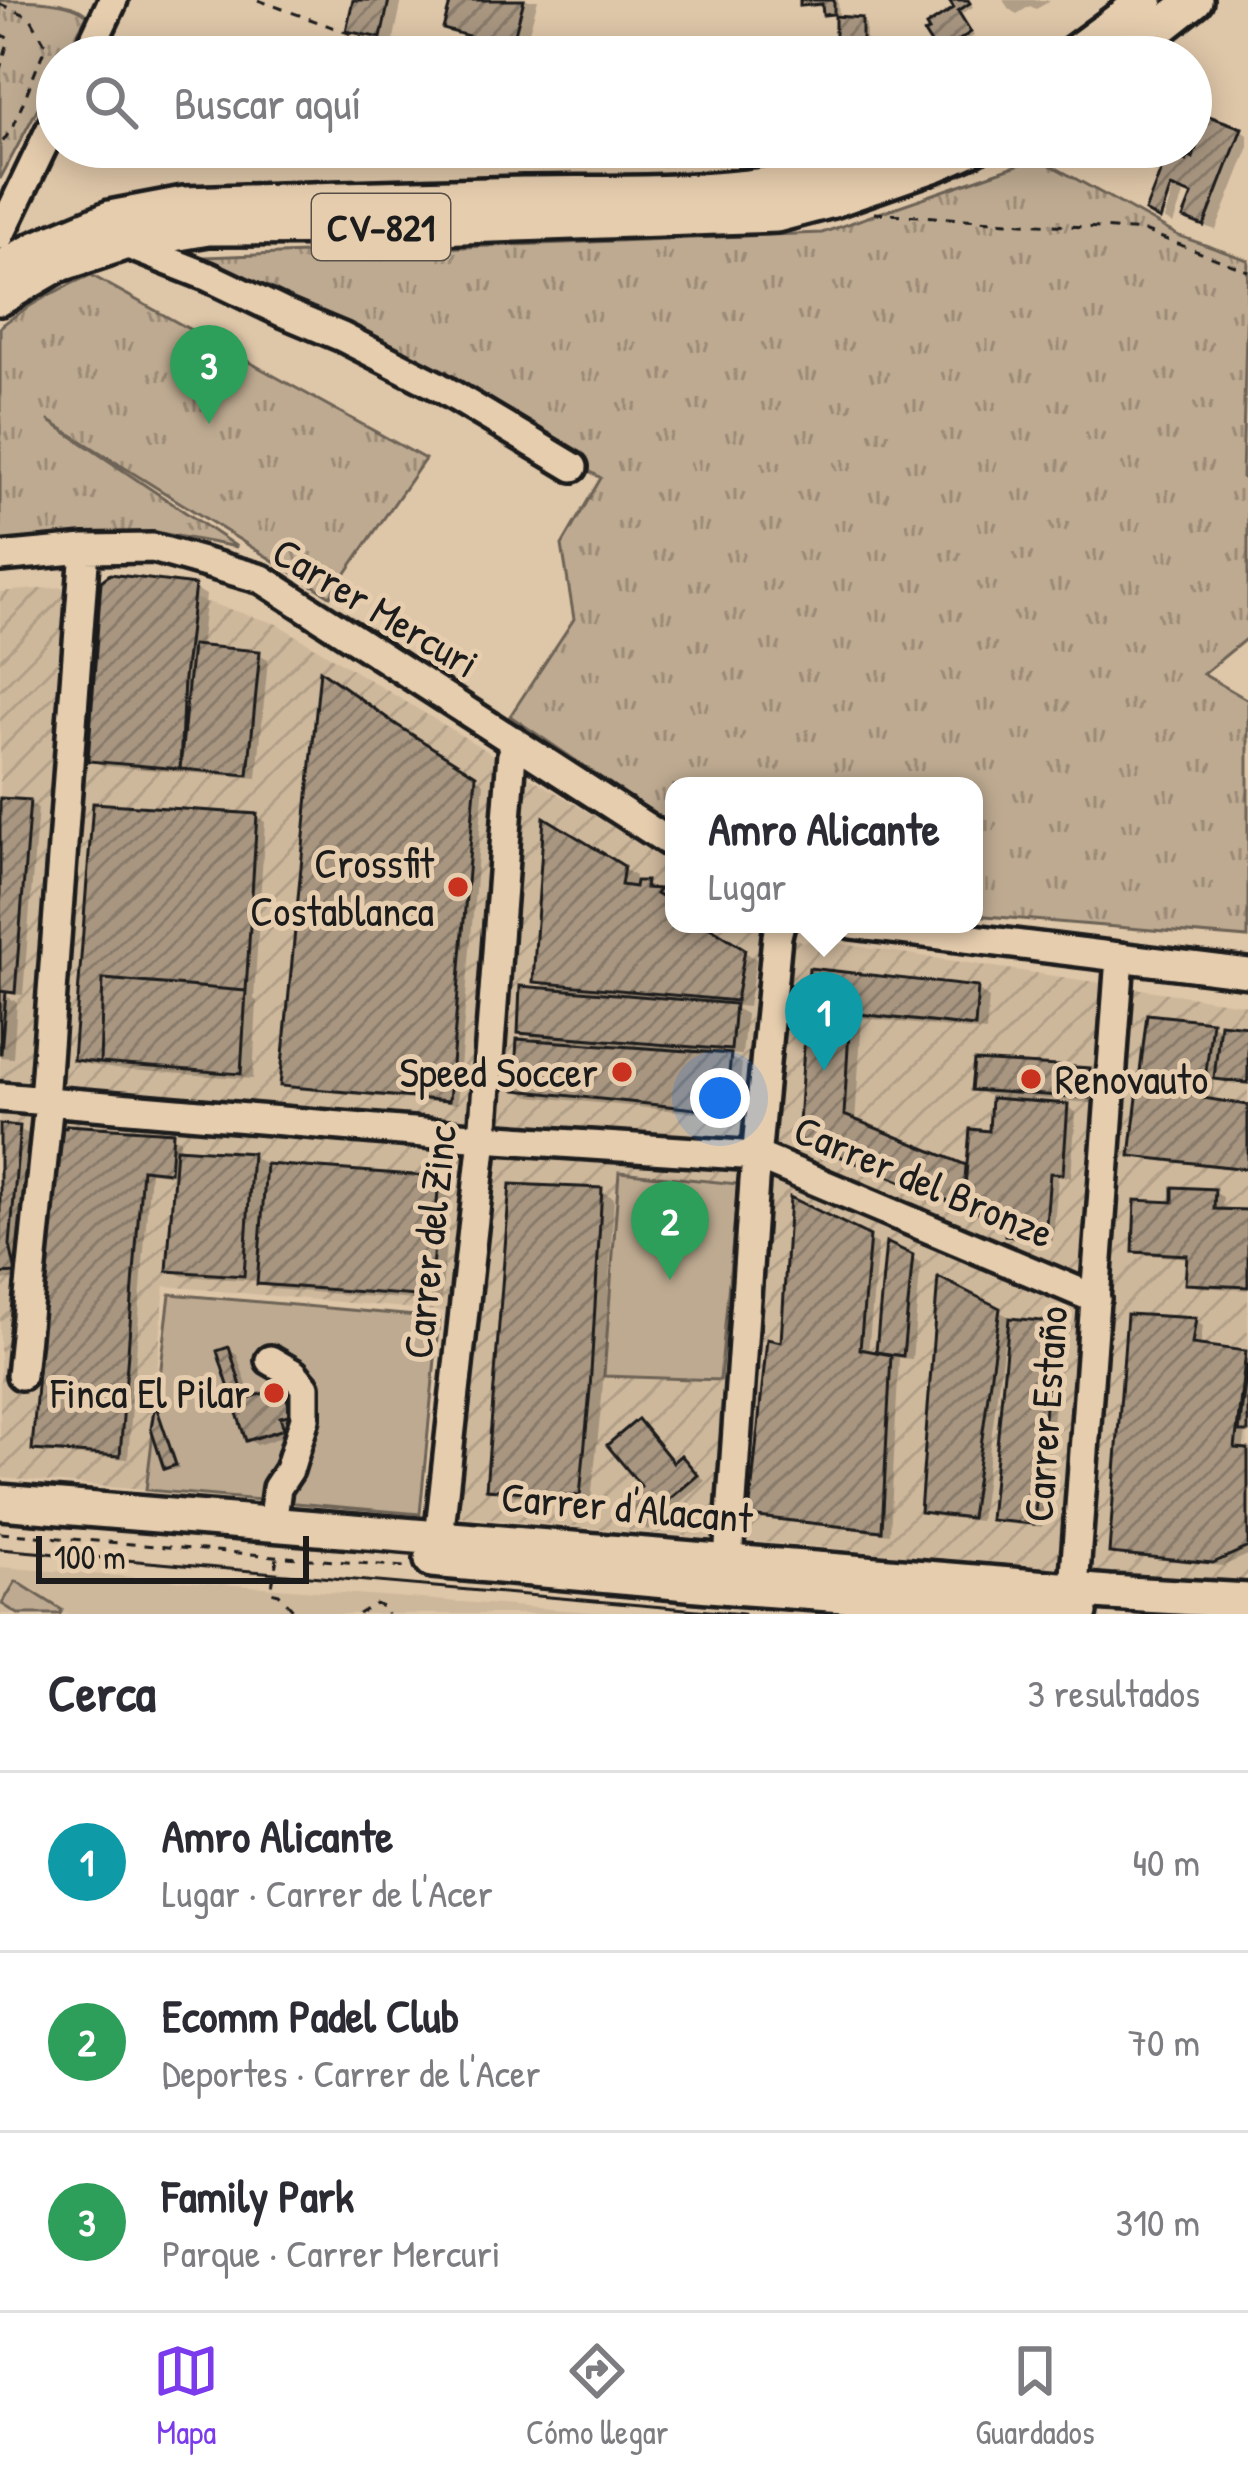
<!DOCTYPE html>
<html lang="es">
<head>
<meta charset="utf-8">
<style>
	body { margin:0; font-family:"Patrick Hand",sans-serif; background:#f7f7f7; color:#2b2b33 }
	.scale { position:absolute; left:36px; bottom:30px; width:273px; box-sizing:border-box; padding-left:12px; border:6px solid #1c1c1c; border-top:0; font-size:33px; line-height:42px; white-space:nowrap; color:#1c1c1c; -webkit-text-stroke:9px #e6cdae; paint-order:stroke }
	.you { position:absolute; left:720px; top:1098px; width:42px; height:42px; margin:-30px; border:9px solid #fff; border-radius:50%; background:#1a73e8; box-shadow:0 0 0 18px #1a73e833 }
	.badge { display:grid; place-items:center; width:78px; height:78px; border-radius:50%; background:#7c3aed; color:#fff; font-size:39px; font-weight:700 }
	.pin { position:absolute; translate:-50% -99px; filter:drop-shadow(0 3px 6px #0008) }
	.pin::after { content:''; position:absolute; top:63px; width:42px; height:36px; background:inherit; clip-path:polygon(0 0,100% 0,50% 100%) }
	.popup { position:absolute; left:665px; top:777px; width:318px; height:156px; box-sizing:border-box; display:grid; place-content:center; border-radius:24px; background:#fff; filter:drop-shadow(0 3px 9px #0005); font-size:39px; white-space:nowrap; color:#7c7c81 }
	.popup b { font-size:45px; color:#2b2b33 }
	.popup::after { content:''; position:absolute; left:50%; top:100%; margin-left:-24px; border:24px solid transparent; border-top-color:#fff }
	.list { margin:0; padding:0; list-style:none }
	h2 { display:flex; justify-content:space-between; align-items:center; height:156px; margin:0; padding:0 48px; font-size:51px }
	h2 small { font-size:39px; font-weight:400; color:#7c7c81 }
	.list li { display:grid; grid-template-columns:78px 1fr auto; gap:36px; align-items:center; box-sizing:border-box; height:180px; padding:0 48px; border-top:3px solid #e1e1e2 }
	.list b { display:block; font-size:45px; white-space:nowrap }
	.list p { margin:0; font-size:39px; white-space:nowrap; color:#7c7c81 }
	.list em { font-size:39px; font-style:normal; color:#7c7c81 }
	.icon { flex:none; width:66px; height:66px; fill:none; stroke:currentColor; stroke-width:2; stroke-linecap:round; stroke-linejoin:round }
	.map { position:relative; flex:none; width:1248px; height:1614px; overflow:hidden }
	.search { position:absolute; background:#fff; box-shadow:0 6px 30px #0003; left:36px; right:36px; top:36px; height:132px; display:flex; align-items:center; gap:30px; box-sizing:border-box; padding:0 42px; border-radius:66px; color:#7c7c81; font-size:45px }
	.sheet { height:696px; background:#fff }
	nav { display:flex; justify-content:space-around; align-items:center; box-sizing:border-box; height:168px; border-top:3px solid #e1e1e2; background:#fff; font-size:33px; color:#7c7c81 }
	nav a { display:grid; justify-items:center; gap:6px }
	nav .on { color:#7c3aed }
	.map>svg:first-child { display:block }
	.built { fill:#ceb89c }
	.industrial { fill:url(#industrial-furrows) }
	.grass { fill:url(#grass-tufts); stroke:#6d6356; stroke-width:3 }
	.garden { fill:#beaa91; stroke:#6d6356; stroke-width:3 }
	.shadow { fill:#0003 }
	.building { fill:url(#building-hatch); stroke:#1c1c1c; stroke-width:3 }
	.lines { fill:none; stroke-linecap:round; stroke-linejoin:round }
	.minor-casing { stroke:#1c1c1c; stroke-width:36 }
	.major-casing { stroke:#1c1c1c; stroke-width:42 }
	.path { stroke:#1c1c1c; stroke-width:3; stroke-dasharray:9 9; stroke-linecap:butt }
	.minor { stroke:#e6cdae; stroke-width:27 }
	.major { stroke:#e6cdae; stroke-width:33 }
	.tram { stroke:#1c1c1c; stroke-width:3 }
	.poi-dot { fill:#c8321e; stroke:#e6cdae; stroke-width:4.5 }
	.labels { text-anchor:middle; stroke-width:10; stroke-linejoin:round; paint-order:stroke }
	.shield { fill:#e6cdae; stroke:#595148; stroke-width:3 }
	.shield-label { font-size:39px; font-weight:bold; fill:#1c1c1c }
	.street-label { font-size:42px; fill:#1c1c1c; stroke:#e6cdae }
	.poi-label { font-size:42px; fill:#1c1c1c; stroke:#e6cdae; text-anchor:end }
</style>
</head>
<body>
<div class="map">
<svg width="1248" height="1614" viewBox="0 0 1248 1614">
	<defs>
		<pattern id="industrial-furrows" width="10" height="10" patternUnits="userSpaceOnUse" patternTransform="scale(3)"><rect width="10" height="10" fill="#ceb89c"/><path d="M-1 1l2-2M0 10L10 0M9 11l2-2" fill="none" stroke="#b09e86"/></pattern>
		<pattern id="grass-tufts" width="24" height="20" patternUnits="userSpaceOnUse" patternTransform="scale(3)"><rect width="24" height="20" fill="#beaa91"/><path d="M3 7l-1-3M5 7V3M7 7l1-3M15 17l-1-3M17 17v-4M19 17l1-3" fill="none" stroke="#9a8a76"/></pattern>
		<pattern id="building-hatch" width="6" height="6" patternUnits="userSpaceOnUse" patternTransform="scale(3)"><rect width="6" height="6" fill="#a89681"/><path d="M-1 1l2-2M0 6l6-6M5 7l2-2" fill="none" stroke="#887a69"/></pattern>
	</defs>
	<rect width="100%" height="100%" fill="#dec6a8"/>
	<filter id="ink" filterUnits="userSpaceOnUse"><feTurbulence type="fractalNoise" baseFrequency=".00833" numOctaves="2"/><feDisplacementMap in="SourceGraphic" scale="24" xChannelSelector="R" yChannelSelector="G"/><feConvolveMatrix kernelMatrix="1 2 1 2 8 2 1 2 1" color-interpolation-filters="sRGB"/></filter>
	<g filter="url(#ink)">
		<path class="built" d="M 0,1567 L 617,1614 L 0,1614 Z"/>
		<path class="industrial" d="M 139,581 L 277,624 L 674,864 L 674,924 L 773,924 L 803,942 L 815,940 L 1248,1005 L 1248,1575 L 1239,1583 L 427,1514 L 449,1312 L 165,1286 L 146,1490 L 0,1478 L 0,592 Z"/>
		<path class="grass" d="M 0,0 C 27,0 71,0 87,15 L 65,57 L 57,57 L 57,72 L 0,179 Z
			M 1038,158 L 1179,236 L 1248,260 L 1242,477 L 1248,481 L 1248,637 L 1203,674 L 1248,700 L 1248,938 L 974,915 L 974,786 L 674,786 L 674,827 L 510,716 L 574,619 L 562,545 L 601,478 L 373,344 L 179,258 L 822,233 Z
			M 91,275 L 425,459 L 330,596 L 48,420 L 237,547 L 160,533 L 0,543 L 0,327 C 27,305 59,289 91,275 Z"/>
		<path class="garden" d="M 619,1172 L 738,1184 L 720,1380 L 604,1376 Z
			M 170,1294 L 439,1318 L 420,1514 L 146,1490 Z
			M 16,1581 L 62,1610 L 60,1614 L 18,1614 L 2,1604 Z"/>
		<path class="shadow" d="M 356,0 L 402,0 L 393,43 L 362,36 L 350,29 Z
			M 454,0 L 538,0 L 523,53 L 459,35 L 447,28 Z
			M 803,0 L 838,0 L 839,20 L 861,21 L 866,24 L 866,46 L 843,49 L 838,46 L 838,15 L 826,13 L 826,6 L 808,7 L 803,4 Z
			M 953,0 L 969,0 L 973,7 L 961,14 L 974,36 L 945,56 L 940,53 L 958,9 Z
			M 1003,0 L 1052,0 L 1036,9 L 1030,6 L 1017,14 L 1009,9 Z
			M 1241,130 L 1248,135 L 1248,149 L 1216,230 L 1198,224 L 1194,196 L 1184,192 L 1173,224 L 1164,219 L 1172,194 L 1168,192 L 1149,210 L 1188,165 Z
			M 275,147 L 314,147 L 314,152 L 284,152 Z
			M 194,588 L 206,595 L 200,649 L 259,654 L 268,659 L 257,778 L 103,766 L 91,759 Z
			M 406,734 L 484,783 L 457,1104 L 292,1089 L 283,1084 Z
			M 0,801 L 29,803 L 38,808 L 23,995 L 1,993 L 17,1002 L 13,1058 L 0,1057 Z
			M 257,817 L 265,822 L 254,999 L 257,1001 L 253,1079 L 115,1069 L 85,1064 L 76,1059 Z
			M 546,822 L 635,876 L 634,884 L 645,884 L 670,898 L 667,903 L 674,908 L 674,924 L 700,924 L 756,959 L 748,1007 L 729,1005 L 746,1014 L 742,1055 L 724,1054 L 742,1064 L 736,1117 L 529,1096 L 517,1089 L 543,1044 L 521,1031 L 556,992 L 536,980 Z
			M 811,972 L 977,990 L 989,998 L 986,1032 L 862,1018 L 855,1123 L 970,1170 L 991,1134 L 995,1096 L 986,1095 L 974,1088 L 1089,1071 L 1101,1078 L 1101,1104 L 1032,1098 L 1031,1104 L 1067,1107 L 1076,1112 L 1071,1177 L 1058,1176 L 1053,1241 L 1017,1238 L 1009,1233 L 1010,1216 L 975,1213 L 814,1145 Z
			M 1211,1024 L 1223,1031 L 1248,1029 L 1248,1085 L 1226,1083 L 1215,1076 L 1212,1102 L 1248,1108 L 1248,1171 L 1142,1159 L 1134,1154 Z
			M 0,1127 L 19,1129 L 32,1136 L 21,1254 L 27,1278 L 0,1281 Z
			M 59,1130 L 172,1135 L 180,1140 L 180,1151 L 251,1156 L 264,1163 L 263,1167 L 438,1180 L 451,1187 L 441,1302 L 272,1289 L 259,1281 L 183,1276 L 171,1269 L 177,1175 L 150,1172 L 128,1459 L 44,1453 L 35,1448 Z
			M 601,1191 L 614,1198 L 602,1398 L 591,1501 L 501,1494 L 489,1487 Z
			M 1214,1192 L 1223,1197 L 1222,1212 L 1248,1213 L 1248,1290 L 1197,1287 L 1188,1282 L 1190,1258 L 1145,1255 L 1136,1250 L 1176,1205 Z
			M 869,1239 L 878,1244 L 868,1354 L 879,1356 L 888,1247 L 921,1263 L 912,1359 L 899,1358 L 890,1534 L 761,1519 L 753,1514 L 784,1346 Z
			M 941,1282 L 1008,1316 L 1007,1321 L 1052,1325 L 1061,1330 L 1042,1527 L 1002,1523 L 993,1518 L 1009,1343 L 1004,1343 L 980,1521 L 932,1516 L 924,1511 Z
			M 1195,1321 L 1203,1326 L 1200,1348 L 1248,1355 L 1248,1433 L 1246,1432 L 1243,1452 L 1248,1452 L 1248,1555 L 1223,1566 L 1121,1556 L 1112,1551 Z
			M 229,1350 L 237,1355 L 252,1400 L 282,1390 L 291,1395 L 299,1418 L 287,1422 L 291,1434 L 257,1445 L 248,1439 Z
			M 157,1405 L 179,1468 L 171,1470 L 166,1467 L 154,1428 Z
			M 638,1423 L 647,1428 L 676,1463 L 681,1459 L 690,1464 L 705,1481 L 648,1530 L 639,1525 L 645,1486 Z"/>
		<path class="building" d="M 353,0 L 389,0 L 381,38 L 346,31 Z
			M 451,0 L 524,0 L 511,48 L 443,29 Z
			M 800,0 L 834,0 L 834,14 L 823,15 L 822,4 L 800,6 Z
			M 949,0 L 968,0 L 970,3 L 958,11 L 971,32 L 938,55 L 924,33 L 929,31 L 926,26 L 954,8 Z
			M 835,16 L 862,18 L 862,45 L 835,48 Z
			M 1206,115 L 1242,128 L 1204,226 L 1183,218 L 1192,195 L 1171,187 L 1160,220 L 1145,211 L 1167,155 L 1186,161 L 1189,155 L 1193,158 L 1197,145 L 1195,144 Z
			M 110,574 L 195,585 L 184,678 L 180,769 L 88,761 L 101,581 Z
			M 192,645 L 260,651 L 248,775 L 180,769 Z
			M 320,670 L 397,725 L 476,775 L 449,1101 L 280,1086 Z
			M 0,798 L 30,800 L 15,993 L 0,991 Z
			M 93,803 L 257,814 L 246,991 L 103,979 L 100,1063 L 73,1060 Z
			M 544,817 L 624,866 L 621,885 L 635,887 L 636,881 L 646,881 L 645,888 L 660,889 L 656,894 L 674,905 L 674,924 L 705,924 L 745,949 L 736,1001 L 533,982 Z
			M 809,968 L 978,987 L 975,1027 L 850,1013 L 844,1115 L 966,1165 L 963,1207 L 798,1139 Z
			M 103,979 L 246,991 L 241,1074 L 100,1063 Z
			M 520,986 L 735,1004 L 731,1050 L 518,1033 Z
			M 0,991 L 6,992 L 1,1053 L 0,1053 Z
			M 1147,1014 L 1212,1021 L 1203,1098 L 1248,1105 L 1248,1169 L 1130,1156 Z
			M 1220,1023 L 1248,1026 L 1248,1083 L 1214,1079 Z
			M 517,1039 L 731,1054 L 725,1112 L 514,1090 Z
			M 974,1061 L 1090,1068 L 1089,1098 L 971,1090 Z
			M 991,1098 L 1068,1104 L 1063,1174 L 1050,1173 L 1045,1238 L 1005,1235 L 1007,1213 L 963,1210 L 970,1129 L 989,1131 Z
			M 0,1124 L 20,1126 L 10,1245 L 16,1273 L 0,1274 Z
			M 67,1125 L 173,1132 L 170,1172 L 142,1169 L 120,1456 L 32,1450 L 57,1127 L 66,1128 Z
			M 176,1148 L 252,1153 L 244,1276 L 167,1271 Z
			M 266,1164 L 439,1177 L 430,1297 L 257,1284 Z
			M 510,1184 L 602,1188 L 590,1390 L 580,1496 L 486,1489 Z
			M 1173,1187 L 1215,1189 L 1214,1209 L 1248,1210 L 1248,1287 L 1185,1284 L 1187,1255 L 1133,1252 L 1135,1200 L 1173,1202 Z
			M 790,1197 L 870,1236 L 860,1349 L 891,1355 L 882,1531 L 749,1516 L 767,1339 L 781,1342 Z
			M 886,1242 L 913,1255 L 903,1356 L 876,1352 Z
			M 938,1277 L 1000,1308 L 971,1518 L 920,1512 Z
			M 1127,1314 L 1196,1318 L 1192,1344 L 1246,1351 L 1235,1448 L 1248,1449 L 1248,1547 L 1213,1563 L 1109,1553 Z
			M 1009,1318 L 1053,1322 L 1034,1524 L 990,1520 Z
			M 229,1347 L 245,1399 L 283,1387 L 292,1414 L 280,1417 L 284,1429 L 246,1441 L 217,1351 Z
			M 1247,1366 L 1248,1366 L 1248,1432 L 1239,1432 Z
			M 155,1403 L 176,1465 L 164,1469 L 151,1429 Z
			M 638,1419 L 673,1462 L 681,1455 L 698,1475 L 637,1527 L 619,1505 L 641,1486 L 607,1445 Z"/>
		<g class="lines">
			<defs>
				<path id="minor" d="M 86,57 L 113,0
					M 0,235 L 57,116
					M 123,243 L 209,277 L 282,312 L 342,337 L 436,385 L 573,467
					M 0,557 L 85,549 L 153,548 L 262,579 L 674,845
					M 852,924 L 1248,973
					M 0,1097 L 483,1138 L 757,1156 L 1096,1299
					M 44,1100 L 85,549
					M 270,1360 L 294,1374 L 305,1387 L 305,1418 L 289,1470 L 277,1488 L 272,1524
					M 21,1375 L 49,1101
					M 439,1538 L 483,1138 L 513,740
					M 728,1560 L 754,1181 L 777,936 L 780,924
					M 1074,1589 L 1120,957"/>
				<path id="major" d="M 1069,57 L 1146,0
					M 1123,57 L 1195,0
					M 0,268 L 36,249 L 110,218 L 184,204 C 297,200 411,197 524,194 C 649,192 790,200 906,147
					M 0,298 L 57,265 L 127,242 L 208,228 L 434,227 L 776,215 L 833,200 L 936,164 L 974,147
					M 0,1502 L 1109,1593 L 1248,1601
					M 432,1560 L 732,1587 L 1080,1612"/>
			</defs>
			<use href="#minor" class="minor-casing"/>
			<use href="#major" class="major-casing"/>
			<path class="path" d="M 258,0 L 414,57
				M 0,4 L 30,17 L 46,45 L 14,125 L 0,146
				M 0,33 L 9,39 L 0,69
				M 623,147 L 666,166
				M 874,213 L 1144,231 L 1248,271
				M 0,1533 L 405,1567
				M 277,1558 L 271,1592 L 279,1594 L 297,1614
				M 358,1614 L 376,1604 L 385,1608 L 387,1614"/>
			<use href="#minor" class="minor"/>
			<use href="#major" class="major"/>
			<path class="tram" d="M 0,1549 L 743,1614"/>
		</g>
	</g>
	<g class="poi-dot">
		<circle cx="458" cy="887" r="12"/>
		<circle cx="622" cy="1072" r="12"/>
		<circle cx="1031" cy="1079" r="12"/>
		<circle cx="274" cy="1393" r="12"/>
	</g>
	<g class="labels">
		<rect class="shield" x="312" y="194" width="138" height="66" rx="9"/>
		<g class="shield-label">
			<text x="381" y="241">CV-821</text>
		</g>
		<g class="street-label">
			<text transform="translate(376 607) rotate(31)" y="15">Carrer Mercuri</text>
			<text transform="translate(924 1181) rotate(23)" y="15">Carrer del Bronze</text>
			<text transform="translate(429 1242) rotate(-84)" y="15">Carrer del Zinc</text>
			<text transform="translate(1045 1414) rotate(-86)" y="15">Carrer Estaño</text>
			<text transform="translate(627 1507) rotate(5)" y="15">Carrer d'Alacant</text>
		</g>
		<g class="poi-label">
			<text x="434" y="878">Crossfit<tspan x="434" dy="48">Costablanca</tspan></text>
			<text x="598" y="1087">Speed Soccer</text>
			<text x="1055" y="1094" text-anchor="start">Renovauto</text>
			<text x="250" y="1408">Finca El Pilar</text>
		</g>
	</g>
</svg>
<div class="scale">100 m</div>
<div class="you"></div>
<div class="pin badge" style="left:824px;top:1071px;background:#0f9aa8">1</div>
<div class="popup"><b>Amro Alicante</b>Lugar</div>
<div class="pin badge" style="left:670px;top:1280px;background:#2e9e5b">2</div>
<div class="pin badge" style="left:209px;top:424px;background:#2e9e5b">3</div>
<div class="search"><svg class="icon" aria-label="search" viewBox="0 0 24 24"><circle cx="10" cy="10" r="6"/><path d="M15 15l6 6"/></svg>Buscar aquí</div>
</div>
<section class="sheet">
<h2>Cerca<small>3 resultados</small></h2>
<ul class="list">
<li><span class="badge" style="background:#0f9aa8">1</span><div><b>Amro Alicante</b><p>Lugar · Carrer de l'Acer</p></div><em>40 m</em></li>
<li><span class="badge" style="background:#2e9e5b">2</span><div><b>Ecomm Padel Club</b><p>Deportes · Carrer de l'Acer</p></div><em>70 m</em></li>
<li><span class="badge" style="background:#2e9e5b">3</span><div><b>Family Park</b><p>Parque · Carrer Mercuri</p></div><em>310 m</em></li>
</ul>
</section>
<nav>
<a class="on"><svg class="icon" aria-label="map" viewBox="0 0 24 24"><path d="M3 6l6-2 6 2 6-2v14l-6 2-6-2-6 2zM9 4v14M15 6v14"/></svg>Mapa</a>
<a><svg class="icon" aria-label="directions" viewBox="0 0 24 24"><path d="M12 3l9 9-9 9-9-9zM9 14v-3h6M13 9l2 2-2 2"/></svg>Cómo llegar</a>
<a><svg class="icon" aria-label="saved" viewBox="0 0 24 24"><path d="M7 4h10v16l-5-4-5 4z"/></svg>Guardados</a>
</nav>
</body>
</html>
